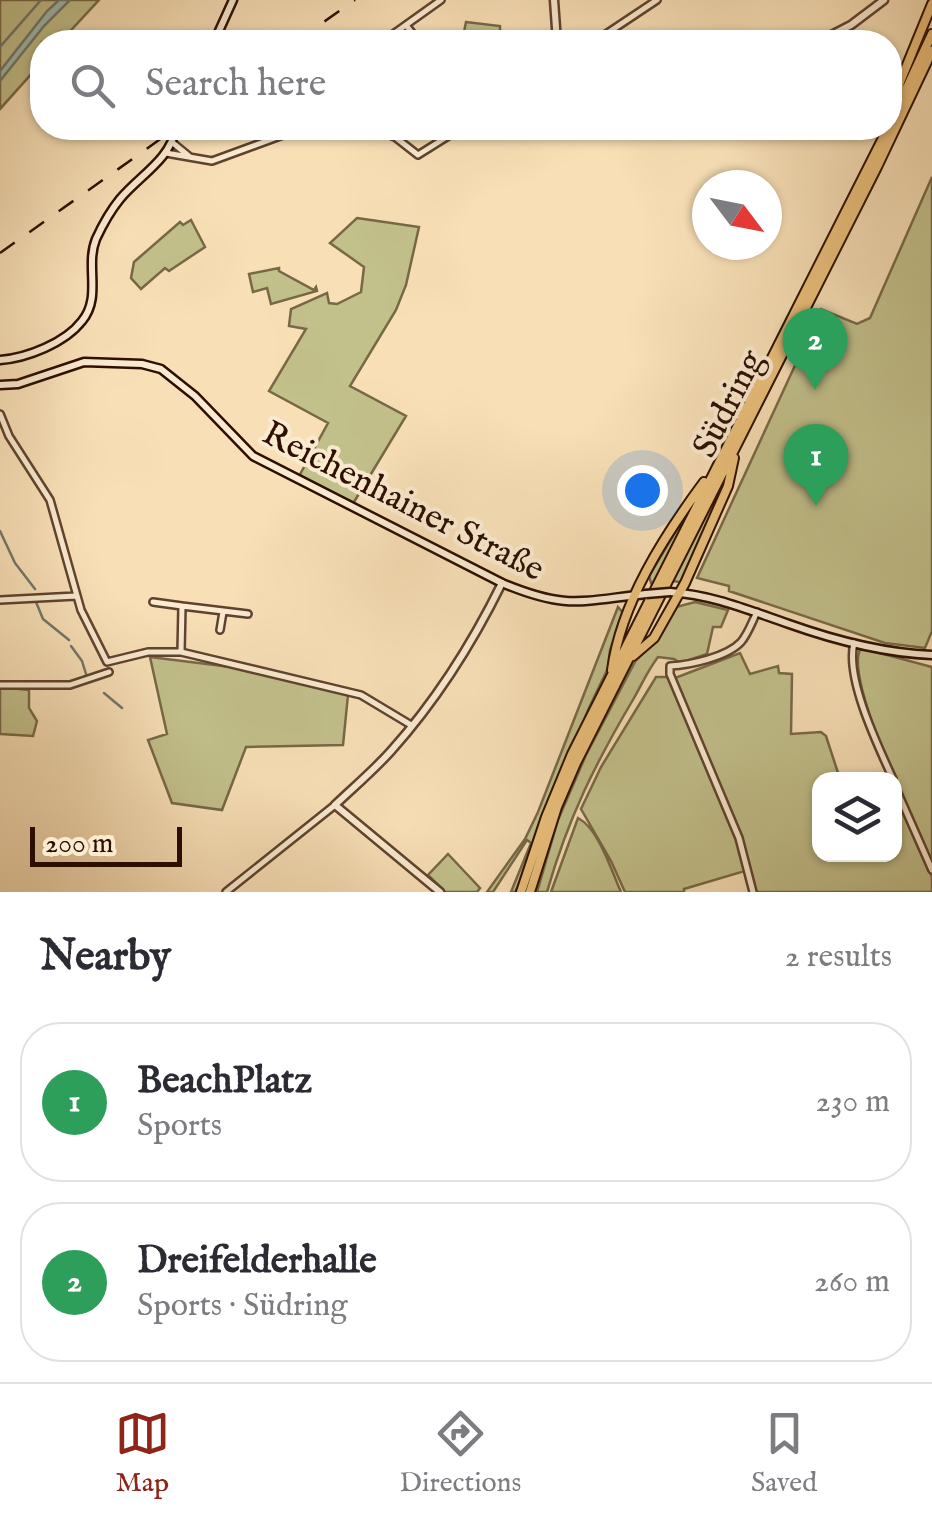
<!DOCTYPE html>
<html lang="en">
<head>
<meta charset="utf-8">
<style>
	body { margin:0; font-family:"IM FELL English",serif; background:#f7f7f7; color:#2b2b33 }
	.controls { position:absolute; right:30px; bottom:30px; display:grid; overflow:hidden; border-radius:20px; box-shadow:0 2px 8px #0004 }
	.controls button { width:90px; height:90px; display:grid; place-items:center; padding:0; border:0; border-bottom:2px solid #e1e1e2; background:#fff; color:#2b2b33; font:50px sans-serif }
	.compass { position:absolute; left:692px; top:170px; width:90px; height:90px; border-radius:50%; background:#fff; box-shadow:0 2px 8px #0004; rotate:122deg }
	.scale { position:absolute; left:30px; bottom:25px; width:152px; box-sizing:border-box; padding-left:10px; border:5px solid #2c0f01; border-top:0; font-size:28px; line-height:35px; white-space:nowrap; color:#2c0f01; -webkit-text-stroke:8px #faead0; paint-order:stroke }
	.you { position:absolute; left:642px; top:490px; width:35px; height:35px; margin:-25px; border:8px solid #fff; border-radius:50%; background:#1a73e8; box-shadow:0 0 0 15px #1a73e833 }
	.badge { display:grid; place-items:center; width:65px; height:65px; border-radius:50%; background:#8f2418; color:#fff; font-size:32px; font-weight:700 }
	.pin { position:absolute; translate:-50% -82px; filter:drop-shadow(0 2px 5px #0008) }
	.pin::after { content:''; position:absolute; top:52px; width:35px; height:30px; background:inherit; clip-path:polygon(0 0,100% 0,50% 100%) }
	.list { margin:0; padding:0; list-style:none }
	h2 { display:flex; justify-content:space-between; align-items:center; height:130px; margin:0; padding:0 40px; font-size:42px }
	h2 small { font-size:32px; font-weight:400; color:#7c7c81 }
	.list li { display:grid; grid-template-columns:65px 1fr auto; gap:30px; align-items:center; box-sizing:border-box; height:160px; margin:0 20px 20px; padding:0 20px; border:2px solid #e1e1e2; border-radius:40px }
	.list b { display:block; font-size:38px; white-space:nowrap }
	.list p { margin:0; font-size:32px; white-space:nowrap; color:#7c7c81 }
	.list em { font-size:32px; font-style:normal; color:#7c7c81 }
	.icon { flex:none; width:55px; height:55px; fill:none; stroke:currentColor; stroke-width:2; stroke-linecap:round; stroke-linejoin:round }
	.map { position:relative; flex:none; width:932px; height:892px; overflow:hidden }
	.search { position:absolute; background:#fff; box-shadow:0 2px 8px #0004; left:30px; right:30px; top:30px; height:110px; display:flex; align-items:center; gap:25px; box-sizing:border-box; padding:0 35px; border-radius:40px; color:#7c7c81; font-size:38px }
	.sheet { height:490px; background:#fff }
	nav { display:flex; justify-content:space-around; align-items:center; box-sizing:border-box; height:140px; border-top:2px solid #e1e1e2; background:#fff; font-size:28px; color:#7c7c81 }
	nav a { display:grid; justify-items:center; gap:5px }
	nav .on { color:#8f2418 }
	.map>svg:first-child { display:block }
	.green { fill:#c2c08b; stroke:#776846; stroke-width:2.5 }
	.water { fill:#9ebcb2; stroke:#70776b; stroke-width:2.5 }
	.lines { fill:none; stroke-linecap:round; stroke-linejoin:round }
	.stream { stroke:#70776b; stroke-width:2.5 }
	.minor-casing { stroke:#5f432e; stroke-width:10 }
	.tertiary-casing { stroke:#5f432e; stroke-width:11 }
	.secondary-casing { stroke:#2c0f01; stroke-width:11 }
	.primary-casing { stroke:#2c0f01; stroke-width:12 }
	.minor { stroke:#faead0; stroke-width:5 }
	.tertiary { stroke:#faead0; stroke-width:6 }
	.secondary { stroke:#faead0; stroke-width:6 }
	.primary { stroke:#ecc07b; stroke-width:8 }
	.rail { stroke:#2c0f01; stroke-width:2.5; stroke-dasharray:18 18; stroke-linecap:butt }
	.secondary-bridge-casing { stroke:#2c0f01; stroke-width:11; stroke-linecap:butt }
	.secondary-bridge { stroke:#faead0; stroke-width:6 }
	.labels { text-anchor:middle; stroke-width:8; stroke-linejoin:round; paint-order:stroke }
	.street-label { font-size:35px; fill:#2c0f01; stroke:#faead0 }
</style>
</head>
<body>
<div class="map">
<svg width="932" height="892" viewBox="0 0 932 892">
	<rect width="100%" height="100%" fill="#f8dfb6"/>
	<filter id="stains"><feTurbulence type="fractalNoise" baseFrequency=".002" numOctaves="4"/><feColorMatrix values="0 0 0 0 .2 0 0 0 0 .09 0 0 0 0 .02 0 0 0 .5 -.17"/></filter>
	<radialGradient id="worn" r=".72"><stop offset=".6" stop-color="#630" stop-opacity="0"/><stop offset="1" stop-color="#630" stop-opacity=".3"/></radialGradient>
	<path class="green" d="M 0,0 L 99,0 L 60,42 L 42,42 L 42,62 L 0,109 Z
		M 466,22 L 500,26 L 500,42 L 462,42 Z
		M 932,177 L 932,631 L 925,648 L 885,643 L 729,591 L 729,586 L 697,578 L 821,309 L 857,324 L 870,318 Z
		M 357,218 L 419,227 L 406,285 L 396,310 L 350,386 L 406,416 L 351,507 L 297,480 L 328,423 L 269,391 L 306,329 L 289,326 L 291,309 L 327,293 L 329,303 L 337,304 L 361,292 L 364,267 L 330,243 Z
		M 191,220 L 205,247 L 169,271 L 165,268 L 141,289 L 131,278 L 134,262 L 180,222 L 183,225 Z
		M 279,268 L 279,271 L 314,290 L 316,287 L 317,291 L 271,304 L 267,288 L 253,292 L 249,274 Z
		M 729,466 L 729,475 L 684,577 L 680,582 L 671,581 Z
		M 699,493 L 655,582 L 651,583 L 649,576 Z
		M 695,602 L 728,610 L 721,627 L 713,627 L 707,654 L 680,663 L 674,659 L 658,657 C 648,670 642,684 634,698 C 595,764 568,818 547,892 L 537,892 L 558,820 L 586,755 L 636,660 L 658,639 L 676,607 Z
		M 618,607 L 624,614 L 610,650 L 608,668 L 588,710 L 523,877 L 515,892 L 511,892 L 531,843 L 527,840 L 493,892 L 487,892 L 525,839 L 538,812 Z
		M 861,648 L 932,667 L 932,866 C 917,831 842,675 861,648 Z
		M 740,653 L 750,674 L 778,666 L 779,673 L 792,674 L 791,734 L 821,732 L 826,736 L 840,779 L 820,779 L 820,854 L 894,854 L 895,790 L 932,877 L 932,892 L 755,892 L 741,838 L 675,678 Z
		M 150,657 L 247,669 L 348,695 L 343,745 L 246,747 L 222,810 L 172,803 L 148,740 L 167,734 Z
		M 656,677 L 669,677 L 737,839 L 745,871 L 684,889 L 684,892 L 625,892 L 611,861 L 581,809 L 601,767 Z
		M 0,687 L 29,690 L 29,708 L 37,721 L 33,736 L 0,734 Z
		M 578,818 C 599,829 611,870 621,892 L 551,892 Z
		M 448,854 L 480,888 L 477,892 L 445,892 L 428,875 Z"/>
	<path class="water" d="M 59,0 L 70,0 L 44,26 L 0,81 L 0,71 L 47,11 Z"/>
	<g class="lines">
		<path class="stream" d="M 0,47 L 41,0
			M 0,531 L 15,563 L 35,589
			M 36,602 L 43,619 L 69,640
			M 71,646 L 82,661 L 86,674
			M 104,693 L 122,708"/>
		<defs>
			<path id="minor" d="M 406,25 L 419,42
				M 382,42 L 441,0
				M 594,42 L 657,0
				M 372,128 L 395,137 L 418,155 L 461,128
				M 395,137 L 400,128
				M 173,143 L 190,157
				M 166,153 L 212,161 L 302,128
				M 0,414 L 9,436 L 50,500 L 81,610 L 107,662 L 148,652 L 181,652 L 361,695 L 411,725
				M 0,600 L 76,596
				M 153,602 L 182,606
				M 220,630 L 223,612
				M 854,643 C 845,678 878,746 893,779
				M 181,652 L 182,606 L 248,614
				M 0,685 L 70,685 L 109,672
				M 894,784 L 932,870
				M 226,892 L 335,805
				M 753,892 L 739,838 L 670,674 L 670,666 C 690,665 727,657 741,642 C 748,634 752,622 757,612"/>
			<path id="tertiary" d="M 554,0 L 557,42
				M 818,42 L 851,25 L 884,0
				M 440,892 L 335,805 C 354,787 374,770 391,751 C 435,702 473,642 502,583"/>
			<path id="secondary" d="M 214,42 L 233,0
				M 0,360 C 27,358 65,343 82,321 C 102,297 85,266 96,239 C 102,226 111,210 120,199 C 140,175 170,160 176,128
				M 0,385 L 18,384 L 84,362 L 142,364 L 161,369 L 195,396 L 253,456 L 502,583 C 567,610 580,601 646,594
				M 670,592 C 713,595 748,610 789,624 C 834,640 884,653 932,655"/>
			<path id="primary" d="M 898,107 L 932,34
				M 892,119 L 900,82 L 932,4
				M 633,656 L 654,638 L 685,583 L 728,486 L 734,458
				M 612,670 C 621,603 664,536 704,482
				M 521,892 L 546,817 L 572,754 L 888,128
				M 530,892 L 557,807 L 576,763 L 877,167 L 932,51"/>
		</defs>
		<use href="#minor" class="minor-casing"/>
		<use href="#tertiary" class="tertiary-casing"/>
		<use href="#secondary" class="secondary-casing"/>
		<use href="#primary" class="primary-casing"/>
		<use href="#minor" class="minor"/>
		<use href="#tertiary" class="tertiary"/>
		<use href="#secondary" class="secondary"/>
		<use href="#primary" class="primary"/>
		<path class="rail" d="M 295,42 L 355,0
			M 0,253 L 176,128"/>
		<defs>
			<path id="secondary-bridge" d="M 646,594 L 670,592"/>
		</defs>
		<use href="#secondary-bridge" class="secondary-bridge-casing"/>
		<use href="#secondary-bridge" class="secondary-bridge"/>
	</g>
	<g class="labels">
		<g class="street-label">
			<text transform="translate(727 403) rotate(-63)" y="12">Südring</text>
			<text transform="translate(404 500) rotate(27)" y="12">Reichenhainer Straße</text>
		</g>
	</g>
	<rect width="100%" height="100%" filter="url(#stains)"/>
	<rect width="100%" height="100%" fill="url(#worn)"/>
</svg>
<div class="controls">
<button><svg class="icon" aria-label="layers" viewBox="0 0 24 24"><path d="M12 4l9 5-9 5-9-5zM3 14l9 5 9-5"/></svg></button>
</div>
<svg class="compass" viewBox="-18 -18 36 36"><path d="M0-13l5 13h-10z" fill="#e53935"/><path d="M0 13l5-13h-10z" fill="#7c7c81"/></svg>
<div class="scale">200 m</div>
<div class="you"></div>
<div class="pin badge" style="left:816px;top:506px;background:#2e9e5b">1</div>
<div class="pin badge" style="left:815px;top:390px;background:#2e9e5b">2</div>
<div class="search"><svg class="icon" aria-label="search" viewBox="0 0 24 24"><circle cx="10" cy="10" r="6"/><path d="M15 15l6 6"/></svg>Search here</div>
</div>
<section class="sheet">
<h2>Nearby<small>2 results</small></h2>
<ul class="list">
<li><span class="badge" style="background:#2e9e5b">1</span><div><b>BeachPlatz</b><p>Sports</p></div><em>230 m</em></li>
<li><span class="badge" style="background:#2e9e5b">2</span><div><b>Dreifelderhalle</b><p>Sports · Südring</p></div><em>260 m</em></li>
</ul>
</section>
<nav>
<a class="on"><svg class="icon" aria-label="map" viewBox="0 0 24 24"><path d="M3 6l6-2 6 2 6-2v14l-6 2-6-2-6 2zM9 4v14M15 6v14"/></svg>Map</a>
<a><svg class="icon" aria-label="directions" viewBox="0 0 24 24"><path d="M12 3l9 9-9 9-9-9zM9 14v-3h6M13 9l2 2-2 2"/></svg>Directions</a>
<a><svg class="icon" aria-label="saved" viewBox="0 0 24 24"><path d="M7 4h10v16l-5-4-5 4z"/></svg>Saved</a>
</nav>
</body>
</html>
